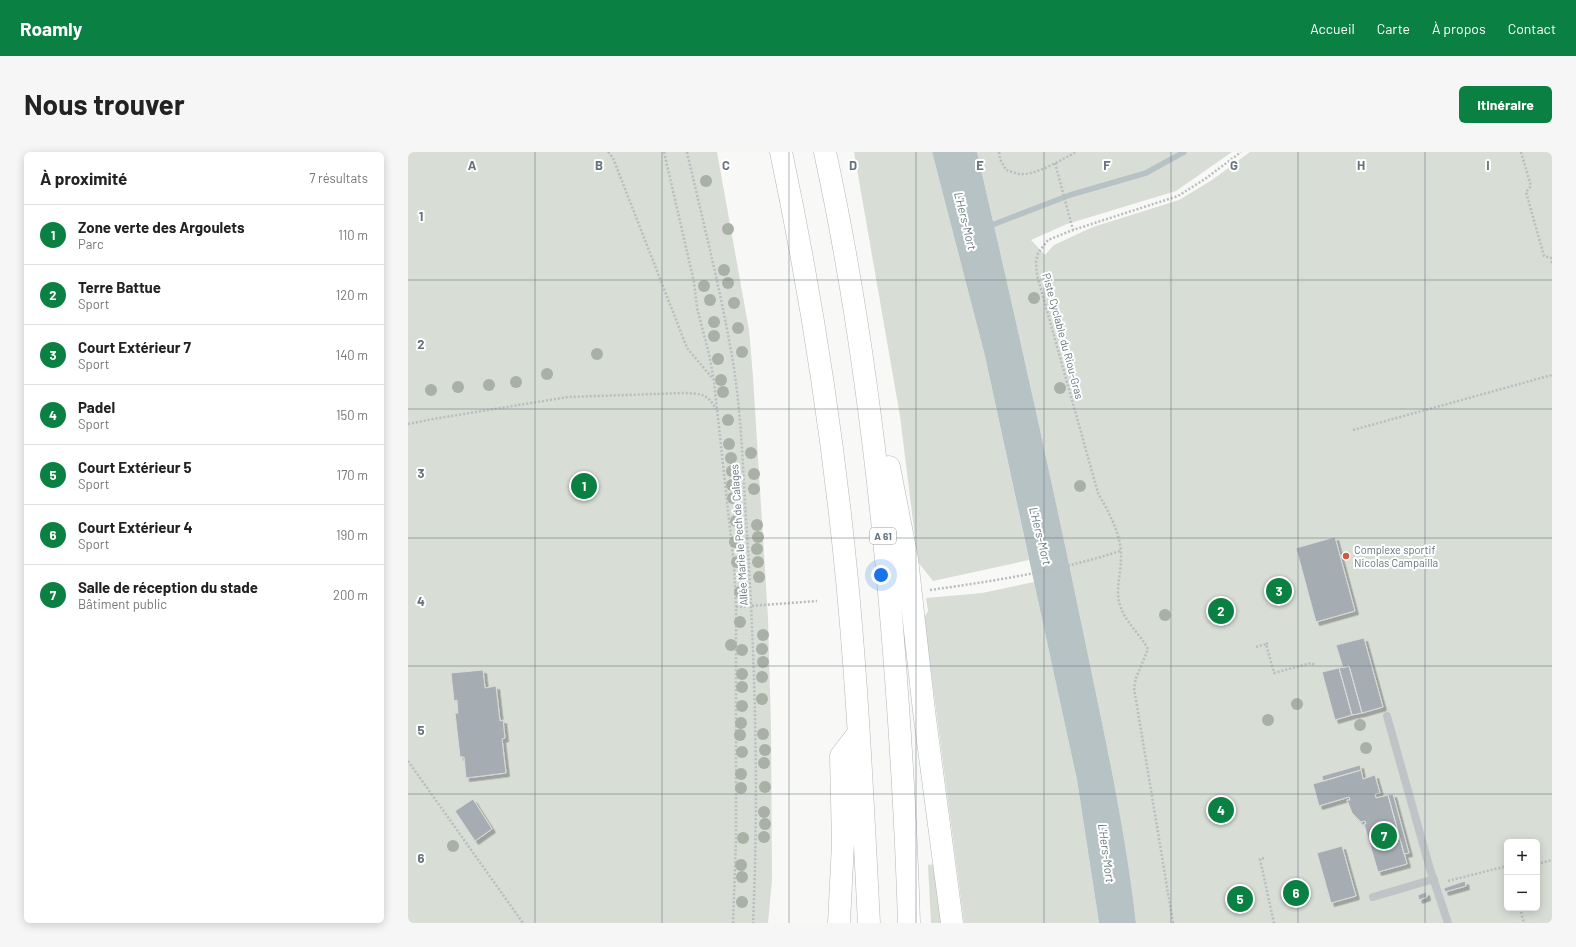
<!DOCTYPE html>
<html lang="fr">
<head>
<meta charset="utf-8">
<style>
	body { margin:0; font-family:Barlow,sans-serif; background:#f6f6f6; color:#222 }
	.controls { position:absolute; right:12px; bottom:12px; display:grid; overflow:hidden; border-radius:6px; box-shadow:0 2px 10px #0003 }
	.controls button { width:36px; height:36px; display:grid; place-items:center; padding:0; border:0; border-bottom:1px solid #e0e0e0; background:#fff; color:#222; font:20px sans-serif }
	.you { position:absolute; left:473px; top:423px; width:14px; height:14px; margin:-10px; border:3px solid #fff; border-radius:50%; background:#1a73e8; box-shadow:0 0 0 6px #1a73e833 }
	.badge { display:grid; place-items:center; width:26px; height:26px; border-radius:50%; background:#0b8043; color:#fff; font-size:13px; font-weight:700 }
	.pin { position:absolute; translate:-50% -50%; border:2px solid #fff; box-shadow:0 1px 4px #0006 }
	.list { margin:0; padding:0; list-style:none }
	h2 { display:flex; justify-content:space-between; align-items:center; height:52px; margin:0; padding:0 16px; font-size:17px }
	h2 small { font-size:13px; font-weight:400; color:#767676 }
	.list li { display:grid; grid-template-columns:26px 1fr auto; gap:12px; align-items:center; box-sizing:border-box; height:60px; padding:0 16px; border-top:1px solid #e0e0e0 }
	.list b { display:block; font-size:15px; white-space:nowrap }
	.list p { margin:0; font-size:13px; white-space:nowrap; color:#767676 }
	.list em { font-size:13px; font-style:normal; color:#767676 }
	.map { position:relative; flex:none; width:1144px; height:771px; overflow:hidden; border-radius:6px }
	header { display:flex; align-items:center; gap:24px; box-sizing:border-box; height:56px; padding:0 20px; background:#0b8043; color:#fff }
	header strong { font-size:19px }
	nav { display:flex; gap:22px; margin-inline-start:auto; font-size:14px }
	.intro { display:flex; align-items:center; justify-content:space-between; box-sizing:border-box; height:96px; padding:0 24px }
	h1 { margin:0; font-size:28px }
	.button { padding:10px 18px; border-radius:6px; background:#0b8043; color:#fff; font-size:14px; font-weight:700 }
	main { display:flex; gap:24px; padding:0 24px }
	aside { flex:1; background:#fff; border-radius:6px; box-shadow:0 2px 10px #0003 }
	.map>svg:first-child { display:block }
	.green { fill:#d8ddd6; fill-rule:evenodd }
	.water { fill:#b7c2c5 }
	.lines { fill:none; stroke-linecap:round; stroke-linejoin:round }
	.stream { stroke:#b7c2c5; stroke-width:5.5 }
	.building { fill:#a6adb2; stroke:#dadad8; filter:url(#shadow) }
	.highway-casing { stroke:#b4b7ba; stroke-width:23 }
	.path { stroke:#babdbf; stroke-width:2.5; stroke-dasharray:2 2; stroke-linecap:butt }
	.lane { stroke:#c0c4c7; stroke-width:8 }
	.highway { stroke:#fff; stroke-width:22 }
	.tree { fill:#a9b0a6 }
	.grid { fill:none; stroke:#66747d; stroke-width:1; stroke-opacity:0.55 }
	.poi-dot { fill:#cd5d42; stroke:#fff; stroke-width:1.5 }
	.labels { text-anchor:middle; stroke-width:4; stroke-linejoin:round; paint-order:stroke }
	.shield { fill:#fff; stroke:#949ea4; stroke-width:1 }
	.shield-label { font-size:10px; font-weight:bold; fill:#66747d }
	.street-label { font-size:11px; fill:#66747d; stroke:#fff }
	.poi-label { font-size:11px; fill:#66747d; stroke:#fff; text-anchor:start }
	.water-label { font-size:12px; font-style:italic; fill:#67797f; stroke:#fff }
	.grid-label { font-size:13px; text-anchor:middle; font-weight:bold; fill:#66747d; stroke:#fff; stroke-width:4; stroke-linejoin:round; paint-order:stroke }
</style>
</head>
<body>
<header>
<strong>Roamly</strong>
<nav><a>Accueil</a><a>Carte</a><a>À propos</a><a>Contact</a></nav>
</header>
<div class="intro"><h1>Nous trouver</h1><a class="button">Itinéraire</a></div>
<main>
<aside>
<h2>À proximité<small>7 résultats</small></h2>
<ul class="list">
<li><span class="badge">1</span><div><b>Zone verte des Argoulets</b><p>Parc</p></div><em>110 m</em></li>
<li><span class="badge">2</span><div><b>Terre Battue</b><p>Sport</p></div><em>120 m</em></li>
<li><span class="badge">3</span><div><b>Court Extérieur 7</b><p>Sport</p></div><em>140 m</em></li>
<li><span class="badge">4</span><div><b>Padel</b><p>Sport</p></div><em>150 m</em></li>
<li><span class="badge">5</span><div><b>Court Extérieur 5</b><p>Sport</p></div><em>170 m</em></li>
<li><span class="badge">6</span><div><b>Court Extérieur 4</b><p>Sport</p></div><em>190 m</em></li>
<li><span class="badge">7</span><div><b>Salle de réception du stade</b><p>Bâtiment public</p></div><em>200 m</em></li>
</ul>
</aside>
<div class="map">
<svg width="1144" height="771" viewBox="0 0 1144 771">
	<defs>
		<filter id="shadow"><feDropShadow dx="3.5" dy="3.5" stdDeviation="0" flood-color="#0004"/></filter>
	</defs>
	<rect width="100%" height="100%" fill="#f8f8f6"/>
	<path class="green" d="M 0,0 L 309,0 L 341,178 L 345,225 L 360,466 L 363,577 L 364,727 L 360,771 L 0,771 Z
		M 446,0 L 524,0 L 577,204 L 621,408 L 525,429 L 510,410 L 492,264 Z
		M 569,0 L 824,0 L 768,39 L 659,72 L 623,88 L 637,103 L 646,93 L 685,75 L 771,48 L 804,28 L 842,0 L 1144,0 L 1144,771 L 728,771 C 717,673 695,576 675,479 C 642,319 606,159 569,0 ZM 1099,690 L 1129,690 L 1129,756 L 1099,756 Z
		M 626,430 L 669,628 L 691,771 L 556,771 L 516,466 L 520,459 L 518,446 L 574,441 Z
		M 527,712 L 534,771 L 523,771 L 520,713 Z"/>
	<path class="water" d="M 524,0 L 569,0 C 606,159 642,319 675,479 C 695,576 717,673 728,771 L 691,771 L 669,628 L 611,361 L 577,204 Z"/>
	<g class="lines">
		<path class="stream" d="M 579,75 L 662,43 L 738,21 L 776,0"/>
	</g>
	<path class="building" d="M 927,385 L 947,459 L 908,470 L 888,396 Z
		M 956,486 L 975,555 L 954,561 L 941,514 L 935,516 L 928,493 Z
		M 941,514 L 954,561 L 944,563 L 931,516 Z
		M 931,516 L 944,563 L 927,568 L 914,520 Z
		M 75,518 L 77,536 L 88,534 L 92,569 L 95,568 L 97,586 L 94,587 L 98,621 L 58,626 L 56,605 L 52,605 L 47,561 L 50,561 L 49,548 L 46,549 L 43,521 Z
		M 952,613 L 953,618 L 915,629 L 914,624 Z
		M 953,618 L 955,627 L 967,623 L 972,641 L 967,642 L 968,646 L 980,643 L 999,712 L 970,720 L 956,672 L 958,672 L 957,669 L 953,670 L 944,661 L 939,648 L 942,648 L 941,645 L 911,654 L 905,632 Z
		M 985,642 L 1001,701 L 996,702 L 980,643 Z
		M 65,647 L 84,677 L 67,689 L 47,659 Z
		M 934,694 L 948,744 L 923,751 L 909,701 Z
		M 1057,729 L 1058,734 L 1037,740 L 1036,736 Z
		M 1018,740 L 1019,745 L 1011,748 L 1010,743 Z"/>
	<g class="lines">
		<defs>
			<path id="highway" d="M 373,0 C 403,141 425,284 439,428 C 450,542 455,657 461,771
				M 417,0 C 451,156 471,316 484,475 C 492,573 498,672 501,771
				M 481,315 L 499,407 L 516,559 L 544,771
				M 431,771 L 435,691 L 433,604 L 450,582"/>
		</defs>
		<use href="#highway" class="highway-casing"/>
		<path class="path" d="M 200,0 L 205,6 L 279,196 L 306,228
			M 256,0 L 286,130 L 289,156 L 301,202 L 306,229 L 326,414 L 328,455 L 328,689 L 325,771
			M 279,0 C 295,70 313,139 325,210 C 334,266 335,324 339,381 C 347,511 351,641 345,771
			M 591,0 L 592,7 L 598,18 C 602,19 607,21 611,22 C 627,24 653,8 668,0
			M 1113,0 L 1123,34 L 1118,40 L 1136,104 L 1143,106 L 1144,111
			M 647,11 L 665,78
			M 0,272 L 25,267 L 160,245 L 276,241 C 293,242 299,241 308,257
			M 945,278 L 1144,223
			M 522,438 C 586,429 651,419 712,399
			M 328,455 L 409,449
			M 860,491 L 858,492 L 866,521 L 903,511 L 907,513
			M 848,495 L 858,492
			M 0,609 L 115,771
			M 856,706 L 852,707 L 866,771
			M 1129,712 L 1144,708
			M 1040,729 L 1095,715 L 1099,718
			M 1112,756 L 1116,771
			M 765,771 L 726,536 L 728,526 L 740,497 C 732,482 717,470 712,453 C 707,438 713,422 713,407 C 714,383 701,361 690,341 L 629,123 L 628,110 L 630,101 L 640,88 L 665,78 L 770,44 L 797,27 L 833,0"/>
		<path class="lane" d="M 979,564 L 1022,717 L 1040,771
			M 965,745 L 1026,727"/>
		<use href="#highway" class="highway"/>
	</g>
	<g class="tree">
		<circle cx="298" cy="29" r="6"/>
		<circle cx="320" cy="77" r="6"/>
		<circle cx="316" cy="118" r="6"/>
		<circle cx="320" cy="131" r="6"/>
		<circle cx="296" cy="134" r="6"/>
		<circle cx="626" cy="146" r="6"/>
		<circle cx="302" cy="148" r="6"/>
		<circle cx="326" cy="151" r="6"/>
		<circle cx="306" cy="170" r="6"/>
		<circle cx="330" cy="176" r="6"/>
		<circle cx="306" cy="184" r="6"/>
		<circle cx="334" cy="200" r="6"/>
		<circle cx="189" cy="202" r="6"/>
		<circle cx="310" cy="207" r="6"/>
		<circle cx="139" cy="222" r="6"/>
		<circle cx="313" cy="228" r="6"/>
		<circle cx="108" cy="230" r="6"/>
		<circle cx="81" cy="233" r="6"/>
		<circle cx="50" cy="235" r="6"/>
		<circle cx="652" cy="236" r="6"/>
		<circle cx="23" cy="238" r="6"/>
		<circle cx="315" cy="240" r="6"/>
		<circle cx="320" cy="268" r="6"/>
		<circle cx="321" cy="292" r="6"/>
		<circle cx="343" cy="301" r="6"/>
		<circle cx="323" cy="306" r="6"/>
		<circle cx="324" cy="319" r="6"/>
		<circle cx="346" cy="322" r="6"/>
		<circle cx="324" cy="333" r="6"/>
		<circle cx="672" cy="334" r="6"/>
		<circle cx="346" cy="337" r="6"/>
		<circle cx="325" cy="346" r="6"/>
		<circle cx="328" cy="369" r="6"/>
		<circle cx="349" cy="373" r="6"/>
		<circle cx="350" cy="385" r="6"/>
		<circle cx="327" cy="390" r="6"/>
		<circle cx="349" cy="397" r="6"/>
		<circle cx="329" cy="410" r="6"/>
		<circle cx="350" cy="410" r="6"/>
		<circle cx="351" cy="425" r="6"/>
		<circle cx="332" cy="440" r="6"/>
		<circle cx="757" cy="463" r="6"/>
		<circle cx="332" cy="470" r="6"/>
		<circle cx="355" cy="483" r="6"/>
		<circle cx="323" cy="493" r="6"/>
		<circle cx="354" cy="497" r="6"/>
		<circle cx="334" cy="498" r="6"/>
		<circle cx="355" cy="510" r="6"/>
		<circle cx="334" cy="522" r="6"/>
		<circle cx="354" cy="525" r="6"/>
		<circle cx="334" cy="535" r="6"/>
		<circle cx="354" cy="547" r="6"/>
		<circle cx="889" cy="552" r="6"/>
		<circle cx="334" cy="554" r="6"/>
		<circle cx="860" cy="568" r="6"/>
		<circle cx="333" cy="571" r="6"/>
		<circle cx="952" cy="573" r="6"/>
		<circle cx="355" cy="582" r="6"/>
		<circle cx="332" cy="583" r="6"/>
		<circle cx="958" cy="596" r="6"/>
		<circle cx="357" cy="598" r="6"/>
		<circle cx="334" cy="600" r="6"/>
		<circle cx="356" cy="611" r="6"/>
		<circle cx="333" cy="622" r="6"/>
		<circle cx="357" cy="635" r="6"/>
		<circle cx="333" cy="636" r="6"/>
		<circle cx="356" cy="660" r="6"/>
		<circle cx="357" cy="672" r="6"/>
		<circle cx="356" cy="685" r="6"/>
		<circle cx="335" cy="686" r="6"/>
		<circle cx="45" cy="694" r="6"/>
		<circle cx="333" cy="713" r="6"/>
		<circle cx="334" cy="725" r="6"/>
		<circle cx="334" cy="750" r="6"/>
	</g>
	<path class="grid" d="M 127,0 L 127,771M 254,0 L 254,771M 381,0 L 381,771M 508,0 L 508,771M 636,0 L 636,771M 763,0 L 763,771M 890,0 L 890,771M 1017,0 L 1017,771M 0,128 L 1144,128M 0,257 L 1144,257M 0,386 L 1144,386M 0,514 L 1144,514M 0,642 L 1144,642"/>
	<circle class="poi-dot" cx="938" cy="404" r="4"/>
	<g class="labels">
		<rect class="shield" x="462" y="376" width="26" height="16" rx="3"/>
		<g class="shield-label">
			<text x="475" y="388">A 61</text>
		</g>
		<g class="street-label">
			<text transform="translate(655 184) rotate(75)" y="4">Piste Cyclable du Riou-Gras</text>
			<text transform="translate(331 383) rotate(-94)" y="4">Allée Marie le Pech de Calages</text>
		</g>
		<g class="poi-label">
			<text x="946" y="402">Complexe sportif<tspan x="946" dy="13">Nicolas Campailla</tspan></text>
		</g>
		<g class="water-label">
			<text transform="translate(557 69) rotate(76)" y="4">L'Hers-Mort</text>
			<text transform="translate(632 384) rotate(76)" y="4">L'Hers-Mort</text>
			<text transform="translate(698 701) rotate(82)" y="4">L'Hers-Mort</text>
		</g>
	</g>
	<g class="grid-label">
		<text x="64" y="18">A</text>
		<text x="191" y="18">B</text>
		<text x="318" y="18">C</text>
		<text x="445" y="18">D</text>
		<text x="572" y="18">E</text>
		<text x="699" y="18">F</text>
		<text x="826" y="18">G</text>
		<text x="953" y="18">H</text>
		<text x="1080" y="18">I</text>
		<text x="13" y="69">1</text>
		<text x="13" y="197">2</text>
		<text x="13" y="326">3</text>
		<text x="13" y="454">4</text>
		<text x="13" y="583">5</text>
		<text x="13" y="711">6</text>
	</g>
</svg>
<div class="controls">
<button>+</button>
<button>−</button>
</div>
<div class="you"></div>
<div class="pin badge" style="left:176px;top:334px">1</div>
<div class="pin badge" style="left:813px;top:459px">2</div>
<div class="pin badge" style="left:871px;top:439px">3</div>
<div class="pin badge" style="left:813px;top:658px">4</div>
<div class="pin badge" style="left:832px;top:747px">5</div>
<div class="pin badge" style="left:888px;top:741px">6</div>
<div class="pin badge" style="left:976px;top:684px">7</div>
</div>
</main>
</body>
</html>
